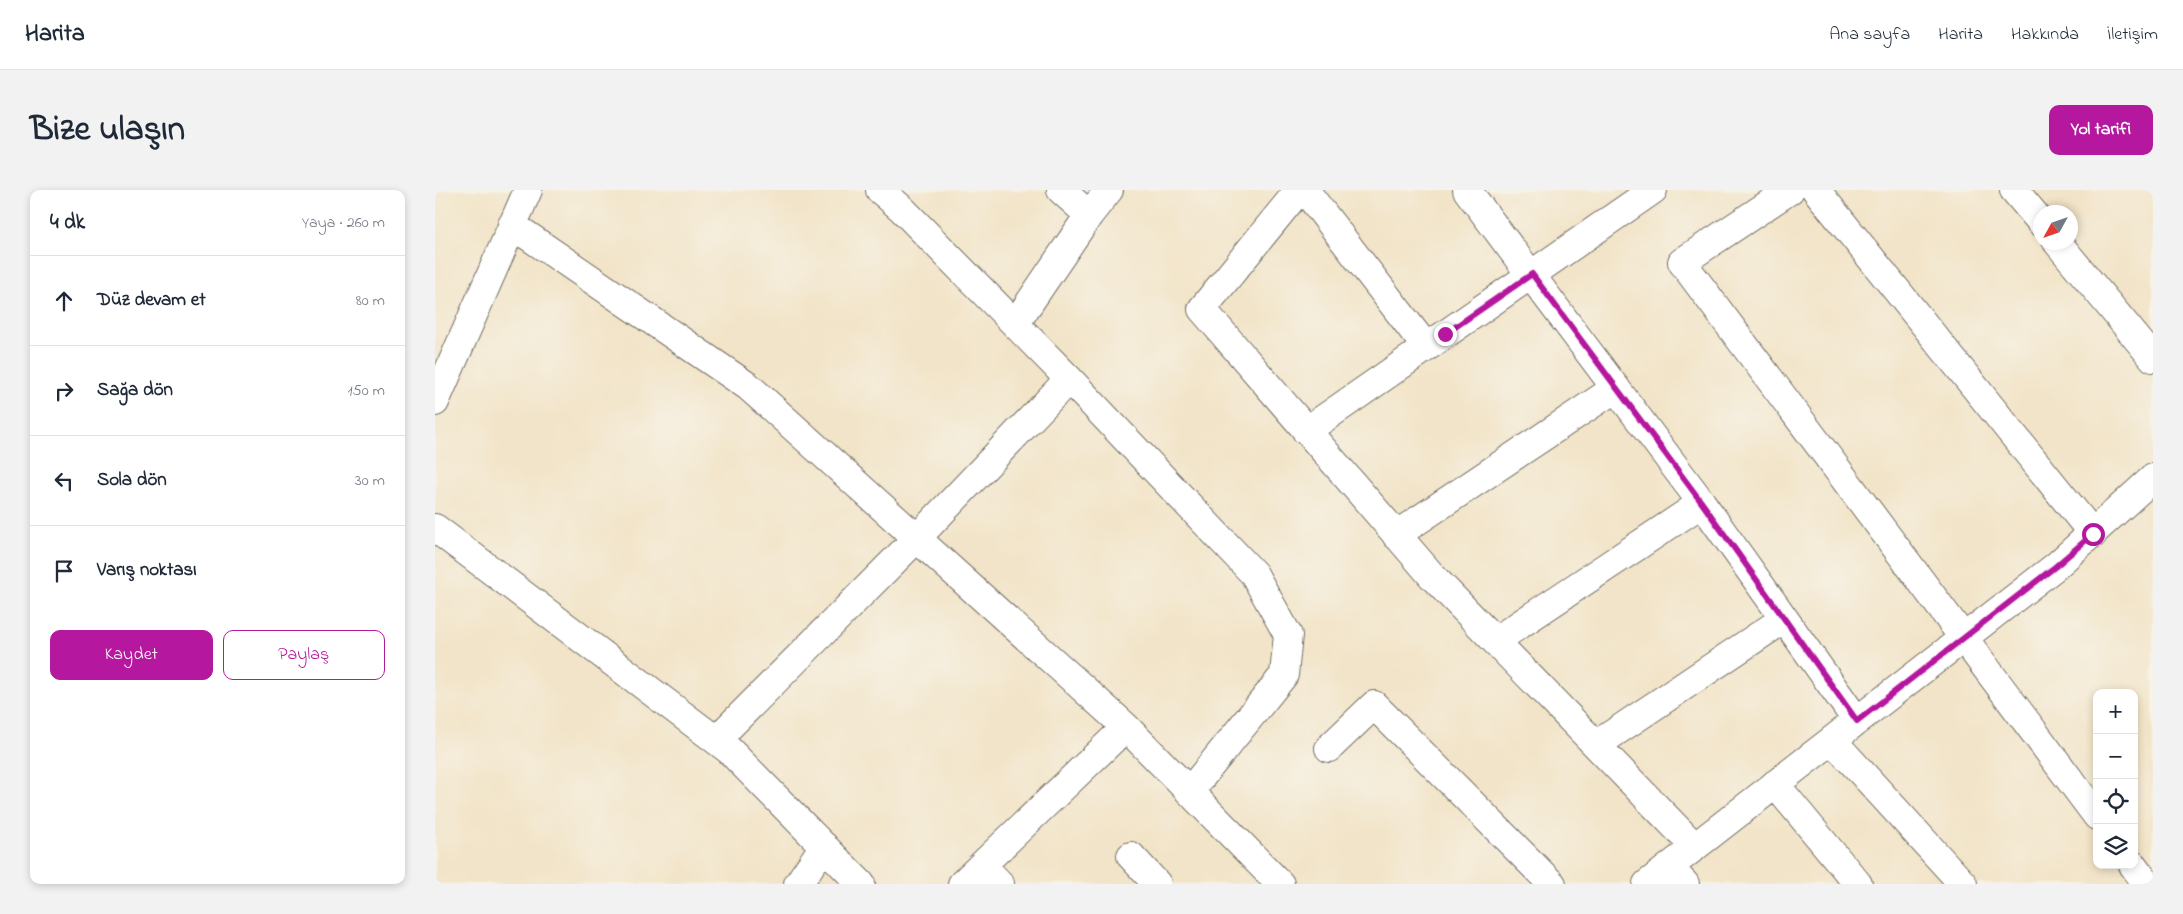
<!DOCTYPE html>
<html lang="tr">
<head>
<meta charset="utf-8">
<style>
	body { margin:0; font-family:"Indie Flower",sans-serif; background:#f2f2f3; color:#1f2937 }
	.controls { position:absolute; right:15px; bottom:15px; display:grid; overflow:hidden; border-radius:10px; box-shadow:0 2px 8px #0003 }
	.controls button { width:45px; height:45px; display:grid; place-items:center; padding:0; border:0; border-bottom:1px solid #e0e1e3; background:#fff; color:#1f2937; font:25px sans-serif }
	.compass { position:absolute; left:1598px; top:15px; width:45px; height:45px; border-radius:50%; background:#fff; box-shadow:0 2px 8px #0003; rotate:230deg }
	.stop { position:absolute; width:15px; height:15px; margin:-11px; border:4px solid #b5179e; border-radius:50%; background:#fff }
	.stop.end { background:#b5179e; border-color:#fff; box-shadow:0 1px 5px #0008 }
	.list { margin:0; padding:0; list-style:none }
	h2 { display:flex; justify-content:space-between; align-items:center; height:65px; margin:0; padding:0 20px; font-size:21px }
	h2 small { font-size:16px; font-weight:400; color:#747a83 }
	.list li { display:grid; grid-template-columns:32px 1fr auto; gap:15px; align-items:center; box-sizing:border-box; height:90px; padding:0 20px; border-top:1px solid #e0e1e3 }
	.list b { display:block; font-size:19px; white-space:nowrap }
	.list em { font-size:16px; font-style:normal; color:#747a83 }
	.actions { display:flex; gap:10px; padding:15px 20px }
	.actions a { flex:1; padding:11px 0; border:1px solid #b5179e; border-radius:10px; text-align:center; font-size:18px; color:#b5179e }
	.actions .main { background:#b5179e; color:#fff }
	.icon { flex:none; width:28px; height:28px; fill:none; stroke:currentColor; stroke-width:2; stroke-linecap:round; stroke-linejoin:round }
	.map { position:relative; flex:none; width:1718px; height:694px; overflow:hidden; border-radius:10px }
	header { display:flex; align-items:center; gap:30px; box-sizing:border-box; height:70px; padding:0 25px; background:#fff; border-bottom:1px solid #e0e1e3 }
	header strong { font-size:24px }
	nav { display:flex; gap:28px; margin-inline-start:auto; font-size:18px }
	.intro { display:flex; align-items:center; justify-content:space-between; box-sizing:border-box; height:120px; padding:0 30px }
	h1 { margin:0; font-size:35px }
	.button { padding:12px 22px; border-radius:10px; background:#b5179e; color:#fff; font-size:18px; font-weight:700 }
	main { display:flex; gap:30px; padding:0 30px }
	aside { flex:1; background:#fff; border-radius:10px; box-shadow:0 2px 8px #0003 }
	.map>svg:first-child { display:block }
	.lines { fill:none; stroke-linecap:round; stroke-linejoin:round }
	.minor-casing { stroke:#716c62; stroke-width:30 }
	.minor { stroke:#fff; stroke-width:28 }
	.route { stroke:#b5179e; stroke-width:6 }
</style>
</head>
<body>
<header>
<strong>Harita</strong>
<nav><a>Ana sayfa</a><a>Harita</a><a>Hakkında</a><a>İletişim</a></nav>
</header>
<div class="intro"><h1>Bize ulaşın</h1><a class="button">Yol tarifi</a></div>
<main>
<aside>
<h2>4 dk<small>Yaya · 260 m</small></h2>
<ul class="list">
<li><svg class="icon" aria-label="ahead" viewBox="0 0 24 24"><path d="M12 20V5M6 11l6-6 6 6"/></svg><div><b>Düz devam et</b></div><em>80 m</em></li>
<li><svg class="icon" aria-label="right" viewBox="0 0 24 24"><path d="M7 20v-9h11M14 6l5 5-5 5"/></svg><div><b>Sağa dön</b></div><em>150 m</em></li>
<li><svg class="icon" aria-label="left" viewBox="0 0 24 24"><path d="M17 20v-9H6M10 6l-5 5 5 5"/></svg><div><b>Sola dön</b></div><em>30 m</em></li>
<li><svg class="icon" aria-label="arrive" viewBox="0 0 24 24"><path d="M6 21V4h12l-3 4 3 4H6"/></svg><div><b>Varış noktası</b></div></li>
</ul>
<div class="actions"><a class="main">Kaydet</a><a>Paylaş</a></div>
</aside>
<div class="map">
<svg width="1718" height="694" viewBox="0 0 1718 694">
	<rect width="100%" height="100%" fill="#f7f3e8"/>
	<filter id="ink" filterUnits="userSpaceOnUse"><feTurbulence type="fractalNoise" baseFrequency=".02" numOctaves="2"/><feDisplacementMap in="SourceGraphic" scale="10" xChannelSelector="R" yChannelSelector="G"/><feConvolveMatrix kernelMatrix="1 2 1 2 8 2 1 2 1" color-interpolation-filters="sRGB"/></filter>
	<filter id="wash" filterUnits="userSpaceOnUse"><feTurbulence type="fractalNoise" baseFrequency=".0096" numOctaves="4" result="noise"/><feDisplacementMap in="SourceGraphic" scale="20" xChannelSelector="R" yChannelSelector="G"/><feGaussianBlur stdDeviation="1.12" result="paint"/><feColorMatrix in="noise" values="0 0 0 0 0 0 0 0 0 0 0 0 0 0 0 0 0 1.4 0 .05"/><feComposite in="paint" operator="in"/></filter>
	<g filter="url(#wash)">
		<rect width="100%" height="100%" fill="#f2e4c8"/>
	</g>
	<g filter="url(#ink)">
		<g class="lines">
			<defs>
				<path id="minor" d="M 445,0 L 467,19 L 634,189 L 819,384 L 853,445 L 849,485 L 755,601
					M 626,0 L 654,25
					M 864,0 L 767,119 L 998,387 L 1260,657
					M 870,0 L 991,157
					M 1032,0 L 1267,313 L 1422,531
					M 1355,0 L 1247,72 L 1662,626
					M 1381,0 L 1658,344
					M 1579,0 L 1606,32
					M 77,35 L 314,197 L 691,537 L 845,694
					M 1622,52 L 1718,168
					M 580,134 L 654,25 L 674,0
					M 0,212 L 93,0
					M 871,241 L 1218,0
					M 0,338 L 294,560 L 426,694
					M 961,345 L 1181,198
					M 1060,451 L 1267,313
					M 281,550 L 481,349 L 634,189
					M 1397,550 L 1528,694
					M 1161,555 L 1349,429
					M 894,558 L 939,515 L 1117,694
					M 1340,594 L 1423,694
					M 696,666 L 722,694
					M 547,675 L 565,694
					M 1698,675 L 1712,694
					M 1234,677 L 1250,694
					M 363,694 L 389,656
					M 527,694 L 691,537
					M 1212,694 L 1621,376 L 1718,288"/>
			</defs>
			<use href="#minor" class="minor-casing"/>
			<use href="#minor" class="minor"/>
		</g>
	</g>
	<g class="lines" filter="url(#ink)">
		<path class="route" d="M 1010,144 L 1097,84 L 1267,313 L 1422,531 L 1621,376 L 1658,344"/>
	</g>
</svg>
<div class="controls">
<button>+</button>
<button>−</button>
<button><svg class="icon" aria-label="locate" viewBox="0 0 24 24"><circle cx="12" cy="12" r="6"/><path d="M12 2v4M12 18v4M2 12h4M18 12h4"/></svg></button>
<button><svg class="icon" aria-label="layers" viewBox="0 0 24 24"><path d="M12 4l9 5-9 5-9-5zM3 14l9 5 9-5"/></svg></button>
</div>
<svg class="compass" viewBox="-18 -18 36 36"><path d="M0-13l5 13h-10z" fill="#e53935"/><path d="M0 13l5-13h-10z" fill="#747a83"/></svg>
<div class="stop" style="left:1658px;top:344px"></div>
<div class="stop end" style="left:1010px;top:144px"></div>
</div>
</main>
</body>
</html>
